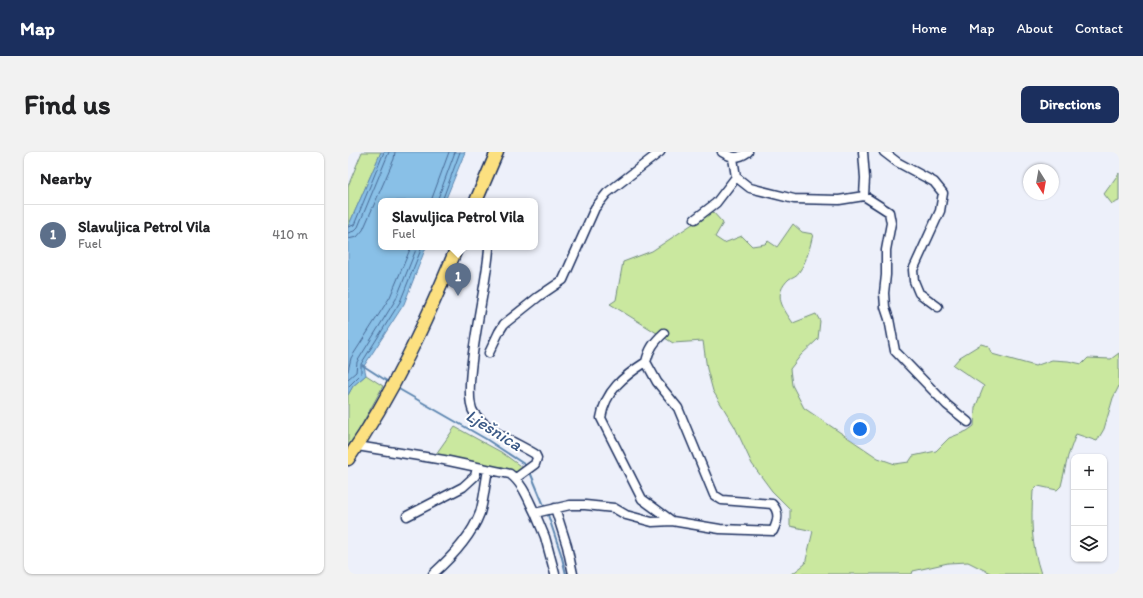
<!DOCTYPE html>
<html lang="en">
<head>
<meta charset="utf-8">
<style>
	body { margin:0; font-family:Itim,sans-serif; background:#f2f2f2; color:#202124 }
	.controls { position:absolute; right:12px; bottom:12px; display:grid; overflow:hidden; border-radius:8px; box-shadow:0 1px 3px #0004 }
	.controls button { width:36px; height:36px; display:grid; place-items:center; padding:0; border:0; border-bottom:1px solid #e0e0e0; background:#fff; color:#202124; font:20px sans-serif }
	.compass { position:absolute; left:675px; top:12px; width:36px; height:36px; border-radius:50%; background:#fff; box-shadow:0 1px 3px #0004; rotate:169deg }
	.you { position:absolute; left:512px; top:277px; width:14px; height:14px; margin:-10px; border:3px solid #fff; border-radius:50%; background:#1a73e8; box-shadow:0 0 0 6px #1a73e833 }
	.badge { display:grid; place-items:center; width:26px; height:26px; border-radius:50%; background:#1b2f5e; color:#fff; font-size:13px; font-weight:700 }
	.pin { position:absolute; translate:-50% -33px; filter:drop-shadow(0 1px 2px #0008) }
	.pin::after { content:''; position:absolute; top:21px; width:14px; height:12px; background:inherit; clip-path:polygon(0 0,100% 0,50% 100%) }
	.popup { position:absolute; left:30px; top:46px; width:160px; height:52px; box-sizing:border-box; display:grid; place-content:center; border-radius:8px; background:#fff; filter:drop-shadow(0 1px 3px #0005); font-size:13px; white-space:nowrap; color:#757577 }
	.popup b { font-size:15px; color:#202124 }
	.popup::after { content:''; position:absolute; left:50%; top:100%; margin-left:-8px; border:8px solid transparent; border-top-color:#fff }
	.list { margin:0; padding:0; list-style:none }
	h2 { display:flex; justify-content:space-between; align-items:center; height:52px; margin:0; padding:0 16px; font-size:17px }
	h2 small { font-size:13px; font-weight:400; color:#757577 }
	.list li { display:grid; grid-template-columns:26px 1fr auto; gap:12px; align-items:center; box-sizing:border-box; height:60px; padding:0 16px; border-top:1px solid #e0e0e0 }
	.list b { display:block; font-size:15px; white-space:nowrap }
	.list p { margin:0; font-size:13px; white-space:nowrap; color:#757577 }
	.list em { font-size:13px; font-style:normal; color:#757577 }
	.icon { flex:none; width:22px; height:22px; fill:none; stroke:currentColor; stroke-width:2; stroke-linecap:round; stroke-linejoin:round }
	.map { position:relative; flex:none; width:771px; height:422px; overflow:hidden; border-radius:8px }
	header { display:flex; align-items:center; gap:24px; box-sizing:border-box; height:56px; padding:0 20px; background:#1b2f5e; color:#fff }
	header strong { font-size:19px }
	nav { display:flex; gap:22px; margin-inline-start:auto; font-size:14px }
	.intro { display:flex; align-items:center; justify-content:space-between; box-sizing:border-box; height:96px; padding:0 24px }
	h1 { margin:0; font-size:28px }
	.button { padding:10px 18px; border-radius:8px; background:#1b2f5e; color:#fff; font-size:14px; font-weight:700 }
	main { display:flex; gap:24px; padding:0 24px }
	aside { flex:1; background:#fff; border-radius:8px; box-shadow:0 1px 3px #0004 }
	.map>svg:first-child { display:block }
	.green { fill:#cae89f; stroke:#728c7e }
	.water { fill:#89c0e7; stroke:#5d86b0 }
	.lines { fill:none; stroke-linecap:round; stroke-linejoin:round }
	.shore { stroke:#476995; stroke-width:1 }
	.stream { stroke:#5d86b0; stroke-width:2 }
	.street-casing { stroke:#1b2f5e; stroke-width:11 }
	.primary-casing { stroke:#1b2f5e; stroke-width:15 }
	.street { stroke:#fff; stroke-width:8 }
	.primary { stroke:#fce080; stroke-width:12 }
	.labels { text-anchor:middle; stroke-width:4; stroke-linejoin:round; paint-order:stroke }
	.water-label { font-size:18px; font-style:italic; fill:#3c5a87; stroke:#fff }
</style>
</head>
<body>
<header>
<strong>Map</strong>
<nav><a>Home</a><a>Map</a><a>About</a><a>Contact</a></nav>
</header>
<div class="intro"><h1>Find us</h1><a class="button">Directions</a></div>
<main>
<aside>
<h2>Nearby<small></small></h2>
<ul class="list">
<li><span class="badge" style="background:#5c6f8a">1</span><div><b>Slavuljica Petrol Vila</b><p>Fuel</p></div><em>410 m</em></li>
</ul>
</aside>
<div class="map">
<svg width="771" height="422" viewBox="0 0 771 422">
	<rect width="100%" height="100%" fill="#edf0fa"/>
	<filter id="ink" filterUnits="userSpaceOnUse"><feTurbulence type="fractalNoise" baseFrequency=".025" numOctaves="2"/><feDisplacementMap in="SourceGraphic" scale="8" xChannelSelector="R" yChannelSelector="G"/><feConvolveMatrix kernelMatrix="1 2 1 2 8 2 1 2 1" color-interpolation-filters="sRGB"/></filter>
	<g filter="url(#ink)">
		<path class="green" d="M 14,0 L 33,0 L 0,75 L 0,34 Z
			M 771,21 L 771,49 L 764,52 L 756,42 Z
			M 364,59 L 375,71 L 367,85 L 376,91 L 394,84 L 404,94 L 417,92 L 420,89 L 429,95 L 445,72 L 454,80 L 465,82 C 462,95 459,109 451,120 C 449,124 444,125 441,127 C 424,143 435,156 445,171 L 468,162 L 472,169 L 470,187 L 453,203 L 442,217 L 444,233 L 456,256 L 530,306 L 547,312 L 561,310 L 565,304 L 588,299 L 601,286 L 619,279 L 626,274 L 627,256 L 636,234 L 605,213 L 612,205 L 633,192 L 640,194 L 644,202 L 687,214 L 704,208 L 720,209 L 734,212 L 740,206 L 763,207 L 771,201 L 771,234 L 765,246 L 756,277 L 749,289 L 728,282 L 720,304 L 713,334 L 709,338 L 690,334 L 685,339 C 683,370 683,392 693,422 L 644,422 L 620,410 L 600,411 L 565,419 L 564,422 L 444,422 L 457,412 L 465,379 L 442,374 L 442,357 L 424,339 L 404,312 L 387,275 L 365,239 L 359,217 L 355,189 L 325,191 L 262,152 L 268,148 L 275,110 L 304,99 Z
			M 18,223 L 35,234 L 0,298 L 0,243 L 5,234 Z
			M 107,275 L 153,300 L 175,316 L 169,320 L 164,319 L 155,315 L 140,314 L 88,302 Z"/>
		<path class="water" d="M 33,0 L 117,0 L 97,49 L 33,49 L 33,95 L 78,95 L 56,152 L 16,214 L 18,223 L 5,234 L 0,243 L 0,75 Z"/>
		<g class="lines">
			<path class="shore" d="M 83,49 L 101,0
				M 89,49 L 107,0
				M 94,49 L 112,0
				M 0,75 L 6,73 L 36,0
				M 0,81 L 6,79 L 10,75 L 41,0
				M 0,87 L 9,85 L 15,78 L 46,7 L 47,0
				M 0,219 L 3,206 L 42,145 L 63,95
				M 0,227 L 8,220 L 9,210 L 48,147 L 69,95
				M 0,235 L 13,222 L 13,212 L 52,150 L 74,95"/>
			<path class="stream" d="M 14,213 L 42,231
				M 49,236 L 138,287 L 179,314
				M 182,320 L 197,356
				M 199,360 L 213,402 L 218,422"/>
			<defs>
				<path id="street" d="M 374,0 C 384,6 390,7 400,0
					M 515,0 L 517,26 L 516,44
					M 536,0 L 549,10 L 586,30 L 595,41 L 592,59 L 565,118 L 566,129 L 571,141 L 590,155
					M 385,6 L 388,25 L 402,36 L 446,47 L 491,48 L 516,44 L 541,60 L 543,71 L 538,98 L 538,123 L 536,141 L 537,155 L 541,167 L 547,199 L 599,253 L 620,270
					M 347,67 L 368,51 L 388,25
					M 141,95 C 141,126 111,240 126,261 C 141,280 167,290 187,302 L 189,306 L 187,312 L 168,326
					M 141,201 L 151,180 L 156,172 L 190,145 L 215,128 L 247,56 L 259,41 L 312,0
					M 298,210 C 276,224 257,239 253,266 L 294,347 L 324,369
					M 9,294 L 96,308 L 162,322 C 175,332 180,347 187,361 L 222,353 L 237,353 L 266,356 L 278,363 L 304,370 L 324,369 L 372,377 L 425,379 C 430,369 432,360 424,352 L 374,348 L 366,343 L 330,256 L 309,230 L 298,210 C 301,197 306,190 316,181
					M 207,356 L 219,394 L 225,422
					M 187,361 L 197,385 L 207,422
					M 59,364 L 115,335 L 127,324 L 129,316
					M 85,422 C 104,405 123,385 132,361 C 136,348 137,332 140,318"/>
				<path id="primary" d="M 128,49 L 149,0
					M 0,307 C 45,242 79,168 109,95"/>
			</defs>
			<use href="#street" class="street-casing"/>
			<use href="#primary" class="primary-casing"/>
			<use href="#street" class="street"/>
			<use href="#primary" class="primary"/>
		</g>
	</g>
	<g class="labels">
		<g class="water-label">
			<text transform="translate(146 278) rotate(32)" y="6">Lješnica</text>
		</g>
	</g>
</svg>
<div class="controls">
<button>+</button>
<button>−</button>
<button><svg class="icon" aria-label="layers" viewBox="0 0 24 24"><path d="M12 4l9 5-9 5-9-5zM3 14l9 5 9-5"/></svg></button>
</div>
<svg class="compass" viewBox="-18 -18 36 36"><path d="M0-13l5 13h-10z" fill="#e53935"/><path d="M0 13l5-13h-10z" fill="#757577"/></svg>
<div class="you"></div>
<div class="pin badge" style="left:110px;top:144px;background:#5c6f8a">1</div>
<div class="popup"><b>Slavuljica Petrol Vila</b>Fuel</div>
</div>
</main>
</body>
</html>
